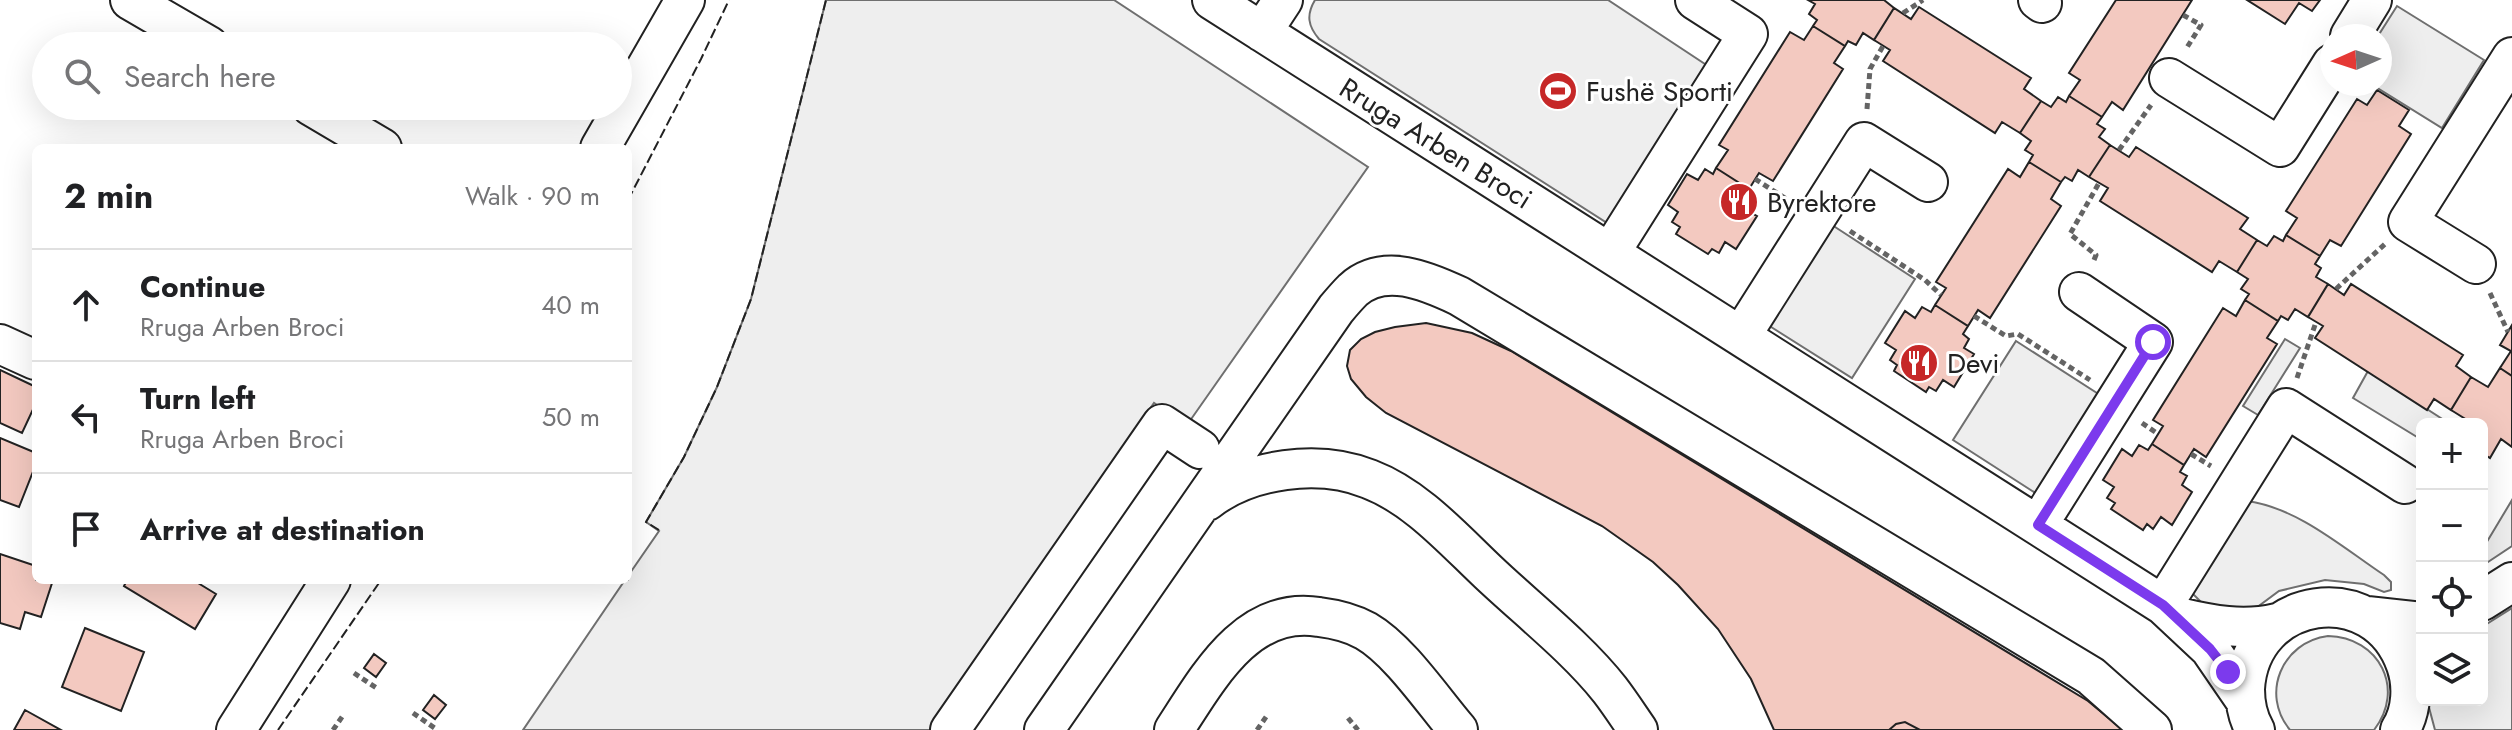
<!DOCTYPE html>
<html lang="en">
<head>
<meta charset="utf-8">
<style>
	body { margin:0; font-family:Jost,sans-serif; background:#f6f6f6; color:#202124 }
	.controls { position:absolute; right:24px; bottom:24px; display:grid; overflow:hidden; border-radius:12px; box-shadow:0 8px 32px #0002 }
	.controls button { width:72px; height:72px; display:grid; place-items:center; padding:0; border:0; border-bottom:2px solid #e0e0e0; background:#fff; color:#202124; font:40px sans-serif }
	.compass { position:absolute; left:2320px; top:24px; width:72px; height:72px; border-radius:50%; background:#fff; box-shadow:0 8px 32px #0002; rotate:267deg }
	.stop { position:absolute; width:24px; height:24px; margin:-18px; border:6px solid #7c3aed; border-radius:50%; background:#fff }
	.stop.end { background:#7c3aed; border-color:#fff; box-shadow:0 2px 8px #0008 }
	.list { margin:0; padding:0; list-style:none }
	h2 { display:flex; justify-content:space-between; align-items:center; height:104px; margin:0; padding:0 32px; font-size:34px }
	h2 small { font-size:26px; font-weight:400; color:#757577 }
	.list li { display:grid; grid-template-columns:52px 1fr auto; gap:24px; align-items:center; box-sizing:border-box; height:112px; padding:0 32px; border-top:2px solid #e0e0e0 }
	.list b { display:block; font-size:30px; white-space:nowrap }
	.list p { margin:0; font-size:26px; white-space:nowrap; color:#757577 }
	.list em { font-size:26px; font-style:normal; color:#757577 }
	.icon { flex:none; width:44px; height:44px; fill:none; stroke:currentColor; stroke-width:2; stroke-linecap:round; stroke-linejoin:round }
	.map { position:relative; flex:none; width:2512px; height:730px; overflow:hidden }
	.search { position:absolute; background:#fff; box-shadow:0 8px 32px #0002; left:32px; top:32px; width:600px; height:88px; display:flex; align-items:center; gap:20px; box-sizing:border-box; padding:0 28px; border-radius:44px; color:#757577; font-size:30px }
	.panel { position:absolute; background:#fff; box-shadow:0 8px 32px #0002; left:32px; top:144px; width:600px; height:440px; border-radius:12px }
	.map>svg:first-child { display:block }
	.green { fill:#eee; stroke:#6f6f6f; stroke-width:2 }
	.building { fill:#f3c9c0; stroke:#222; stroke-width:2 }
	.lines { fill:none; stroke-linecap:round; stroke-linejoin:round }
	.minor-casing { stroke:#222; stroke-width:42 }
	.path { stroke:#646464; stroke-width:5; stroke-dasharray:6 4; stroke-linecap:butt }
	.minor { stroke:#fff; stroke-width:38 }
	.fence { stroke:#222; stroke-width:2; stroke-dasharray:10 4; stroke-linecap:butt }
	.route { stroke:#7c3aed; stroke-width:10 }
	.labels { text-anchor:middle; stroke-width:6; stroke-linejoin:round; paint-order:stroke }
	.poi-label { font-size:28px; fill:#222; stroke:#fff; text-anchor:start }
	.street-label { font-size:28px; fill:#222; stroke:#fff }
</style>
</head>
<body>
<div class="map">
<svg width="2512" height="730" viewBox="0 0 2512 730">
	<rect width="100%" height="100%" fill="#fff"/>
	<path class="green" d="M 826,0 L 1114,0 L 1368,167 L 1187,425 L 1154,403 L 930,730 L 523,730 L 625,580 L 628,580 L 628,576 L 659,531 L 646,522 L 684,457 L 717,387 L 751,299 Z
		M 1315,0 L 1608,0 L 1714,70 L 1615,228 L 1319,39 C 1308,26 1306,15 1315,0 Z
		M 2397,6 L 2484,60 L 2442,128 L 2371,84 L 2380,84 L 2380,36 L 2378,36 Z
		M 1832,225 L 1915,279 L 1852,378 L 1768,325 Z
		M 2285,339 L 2300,348 L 2258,415 L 2243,406 Z
		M 2016,341 L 2100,395 L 2037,494 L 1953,440 Z
		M 2368,371 L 2450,424 L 2422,424 L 2422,440 L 2353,398 Z
		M 2512,500 L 2512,546 L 2482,566 L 2482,550 Z
		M 2247,501 C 2298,508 2342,547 2384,575 L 2391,582 L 2391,590 L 2384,592 L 2364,584 L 2325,580 L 2279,591 L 2256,608 L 2218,611 L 2202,603 L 2193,594 L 2191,582 Z
		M 2512,608 L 2512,730 L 2435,730 L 2427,700 L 2482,700 L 2482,627 Z
		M 2328,636 C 2379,637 2406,689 2374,730 L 2290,730 C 2260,694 2282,642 2328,636 Z"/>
	<path class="building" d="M 1808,0 L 1884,0 L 1894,8 L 1874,40 L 1863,33 L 1856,45 L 1848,41 L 1845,46 L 1813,26 L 1817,20 L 1809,14 L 1815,4 Z
		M 2116,0 L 2192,0 L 2123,110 L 2112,102 L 2102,117 L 2069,96 L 2080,80 L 2069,73 Z
		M 2247,0 L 2320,0 L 2312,11 L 2299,3 L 2285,24 Z
		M 1919,7 L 2031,78 L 2024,89 L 2041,101 L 2020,133 L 2002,122 L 1995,133 L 1883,61 L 1890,50 L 1874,40 L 1894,8 L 1911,19 Z
		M 1813,26 L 1845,46 L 1834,63 L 1843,69 L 1773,181 L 1759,173 L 1749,189 L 1716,168 L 1728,150 L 1719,145 L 1790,32 L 1804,40 Z
		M 2377,90 L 2409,110 L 2399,126 L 2411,134 L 2341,246 L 2330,240 L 2320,256 L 2286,235 L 2297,218 L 2286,211 L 2357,99 L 2367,105 Z
		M 2069,96 L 2102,117 L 2097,124 L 2105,129 L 2099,137 L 2110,145 L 2089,177 L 2078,170 L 2072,181 L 2065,177 L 2061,182 L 2029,162 L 2033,155 L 2025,150 L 2031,141 L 2020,133 L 2041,101 L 2051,107 L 2058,97 L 2066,102 Z
		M 2110,145 L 2129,157 L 2136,147 L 2248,218 L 2240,229 L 2257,240 L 2237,272 L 2219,261 L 2212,272 L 2100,201 L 2108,188 L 2089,177 Z
		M 2029,162 L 2061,182 L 2051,199 L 2061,206 L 1990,318 L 1978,310 L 1968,326 L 1935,305 L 1946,288 L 1936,282 L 2008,169 L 2020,177 Z
		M 1716,168 L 1749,189 L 1745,197 L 1752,201 L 1746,210 L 1757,216 L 1736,249 L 1725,242 L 1719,253 L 1712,249 L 1708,254 L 1676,234 L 1680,227 L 1672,222 L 1678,212 L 1668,205 L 1687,174 L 1698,180 L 1705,169 L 1713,174 Z
		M 2286,235 L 2320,256 L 2315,264 L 2321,268 L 2316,277 L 2328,284 L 2308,317 L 2295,309 L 2288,320 L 2281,316 L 2278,321 L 2245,300 L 2249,294 L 2241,289 L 2248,279 L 2237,272 L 2257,240 L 2267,246 L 2274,236 L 2283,241 Z
		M 2328,284 L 2344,295 L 2351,284 L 2463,355 L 2456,366 L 2471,377 L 2451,410 L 2434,399 L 2427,410 L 2315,338 L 2323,326 L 2308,317 Z
		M 2245,300 L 2278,321 L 2267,338 L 2277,344 L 2206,457 L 2194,449 L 2184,465 L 2152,444 L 2163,426 L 2153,420 L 2223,308 L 2236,316 Z
		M 1935,305 L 1968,326 L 1963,334 L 1969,339 L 1964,348 L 1974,354 L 1954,387 L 1943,380 L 1936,391 L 1929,387 L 1926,392 L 1894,371 L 1897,365 L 1890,360 L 1896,350 L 1885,343 L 1905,311 L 1915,318 L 1922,307 L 1931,312 Z
		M 1426,323 L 1472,333 L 1511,351 L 2088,701 L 2123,730 L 1920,730 L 1905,722 L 1896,724 L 1889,730 L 1774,730 L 1751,679 L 1718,629 L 1678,585 L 1653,562 L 1602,526 L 1386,413 L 1366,397 L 1351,379 L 1347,366 L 1350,350 L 1361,339 L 1375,332 L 1395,327 Z
		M 1426,323 L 1472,333 L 1511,351 L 2088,701 L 2123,730 L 1774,730 L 1751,679 L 1718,629 L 1678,585 L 1653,562 L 1602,526 L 1386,413 L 1366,397 L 1351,379 L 1347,366 L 1350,350 L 1361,339 L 1375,332 L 1395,327 Z
		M 2512,325 L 2512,376 L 2500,368 L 2511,351 L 2500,345 Z
		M 2500,368 L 2512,376 L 2512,447 L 2501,439 L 2490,458 L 2482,453 L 2482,424 L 2464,424 L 2467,420 L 2451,410 L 2471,377 L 2488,387 Z
		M 0,370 L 36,387 L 36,403 L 22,433 L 0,423 Z
		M 0,438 L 36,453 L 36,464 L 19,507 L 0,500 Z
		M 2152,444 L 2184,465 L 2180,472 L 2187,476 L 2182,485 L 2192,492 L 2172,525 L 2161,517 L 2153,529 L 2147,524 L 2143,530 L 2111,509 L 2115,503 L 2107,498 L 2114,487 L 2103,480 L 2122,449 L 2132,456 L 2139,445 L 2148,450 Z
		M 0,554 L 36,566 L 36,580 L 53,580 L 41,617 L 25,612 L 20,629 L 0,623 Z
		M 127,580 L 193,580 L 216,594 L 195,629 L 124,586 Z
		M 85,628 L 144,652 L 121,711 L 62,687 Z
		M 374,654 L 386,663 L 376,677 L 364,668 Z
		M 434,695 L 446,705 L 435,719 L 423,710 Z
		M 25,710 L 61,730 L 14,730 Z"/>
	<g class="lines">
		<defs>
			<path id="minor" d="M 130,0 L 209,46
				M 1212,0 L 2163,605 L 2210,649 L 2245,700
				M 2038,0 L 2042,3
				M 1262,32 L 1283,0
				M 2350,36 L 2372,0
				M 2169,78 L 2280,147 L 2332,64
				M 311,106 L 382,148
				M 600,148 L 685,0
				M 1610,253 L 1748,34 L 1695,0
				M 2476,264 L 2408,222 L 2512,57
				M 1741,336 L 1864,142 L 1928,182
				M 0,344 L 35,360
				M 1207,501 C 1249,468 1319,459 1369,479 C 1416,497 1452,538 1488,572 C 1527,609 1577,648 1610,690 C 1620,703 1629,717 1638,730
				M 2038,525 L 2153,342 L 2079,292
				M 2482,601 L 2512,582
				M 2163,605 L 2286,408 L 2405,484
				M 2367,616 L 2422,622
				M 2178,617 C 2212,625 2243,631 2277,623
				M 236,730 L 331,580
				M 950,730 L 1162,424 L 1200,449
				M 1044,730 L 1336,309 C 1341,303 1347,296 1353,290 C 1384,262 1427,281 1459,296 L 2091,676 L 2152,730
				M 1174,730 C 1208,678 1247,605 1319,617 C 1335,619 1352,623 1366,631 C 1399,650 1433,701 1458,730
				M 2255,730 C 2248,718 2245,703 2245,689 C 2250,595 2375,576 2406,665 C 2413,685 2412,711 2400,730"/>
		</defs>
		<use href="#minor" class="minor-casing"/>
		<path class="path" d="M 1903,13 L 1923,0
			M 2183,15 L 2201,25 L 2186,49
			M 1867,109 L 1870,69 L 1883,46
			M 2119,150 L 2151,105
			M 1755,179 L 1788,200
			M 1850,231 L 1925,280 L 1941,295
			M 2094,260 L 2096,255 L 2070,234 L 2099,183
			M 2336,289 L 2385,244
			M 2490,293 L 2508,332
			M 1974,316 L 2006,336 L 2018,334 L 2090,380
			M 2297,378 L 2316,322
			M 2142,423 L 2158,434
			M 2191,454 L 2211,466
			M 354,673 L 378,689
			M 413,713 L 436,729
			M 1348,718 L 1358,730
			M 333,730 L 344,714
			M 1257,730 L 1268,714"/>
		<use href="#minor" class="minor"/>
		<path class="fence" d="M 628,200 L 701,59 L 729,0
			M 659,530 L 646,522 L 684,457 L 717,387 L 751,299 L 826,0
			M 278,730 L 381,580"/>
	</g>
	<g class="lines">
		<path class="route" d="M 2153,342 L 2038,525 L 2163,605 L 2210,649 L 2228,672"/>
	</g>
	<defs>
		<symbol id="stadium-disc" viewBox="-11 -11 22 22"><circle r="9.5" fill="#c62828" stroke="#fff"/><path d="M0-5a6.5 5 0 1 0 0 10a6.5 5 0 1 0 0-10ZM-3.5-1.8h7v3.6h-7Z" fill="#fff"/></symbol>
		<symbol id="restaurant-disc" viewBox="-11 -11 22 22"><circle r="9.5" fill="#c62828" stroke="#fff"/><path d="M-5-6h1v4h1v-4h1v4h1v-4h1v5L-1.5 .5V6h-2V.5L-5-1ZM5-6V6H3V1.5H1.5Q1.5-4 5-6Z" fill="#fff"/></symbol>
	</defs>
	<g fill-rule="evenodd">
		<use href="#stadium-disc" x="1536" y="69" width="44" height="44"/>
		<use href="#restaurant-disc" x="1717" y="180" width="44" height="44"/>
		<use href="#restaurant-disc" x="1897" y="341" width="44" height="44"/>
	</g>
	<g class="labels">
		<g class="poi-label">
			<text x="1586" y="101">Fushë Sporti</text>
			<text x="1767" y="212">Byrektore</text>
			<text x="1947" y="373">Devi</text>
		</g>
		<g class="street-label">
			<text transform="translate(1436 143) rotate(32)" y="10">Rruga Arben Broci</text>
		</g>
	</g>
</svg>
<div class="controls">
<button>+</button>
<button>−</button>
<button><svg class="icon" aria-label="locate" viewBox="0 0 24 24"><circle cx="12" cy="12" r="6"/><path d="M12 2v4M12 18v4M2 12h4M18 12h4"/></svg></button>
<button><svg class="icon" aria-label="layers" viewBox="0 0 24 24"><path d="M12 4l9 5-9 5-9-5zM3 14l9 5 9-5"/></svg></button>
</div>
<svg class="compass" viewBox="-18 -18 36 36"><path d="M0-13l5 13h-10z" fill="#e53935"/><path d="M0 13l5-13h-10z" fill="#757577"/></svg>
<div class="stop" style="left:2153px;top:342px"></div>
<div class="stop end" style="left:2228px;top:672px"></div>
<div class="search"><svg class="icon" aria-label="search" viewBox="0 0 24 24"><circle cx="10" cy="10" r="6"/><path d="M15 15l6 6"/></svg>Search here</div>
<section class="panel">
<h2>2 min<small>Walk · 90 m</small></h2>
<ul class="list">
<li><svg class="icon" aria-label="ahead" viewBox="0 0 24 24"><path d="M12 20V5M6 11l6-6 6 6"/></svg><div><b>Continue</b><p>Rruga Arben Broci</p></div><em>40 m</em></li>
<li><svg class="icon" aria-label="left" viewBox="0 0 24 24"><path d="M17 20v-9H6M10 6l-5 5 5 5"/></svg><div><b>Turn left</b><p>Rruga Arben Broci</p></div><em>50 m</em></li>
<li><svg class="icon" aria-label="arrive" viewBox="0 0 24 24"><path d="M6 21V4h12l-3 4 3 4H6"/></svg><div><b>Arrive at destination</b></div></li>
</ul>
</section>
</div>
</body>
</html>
